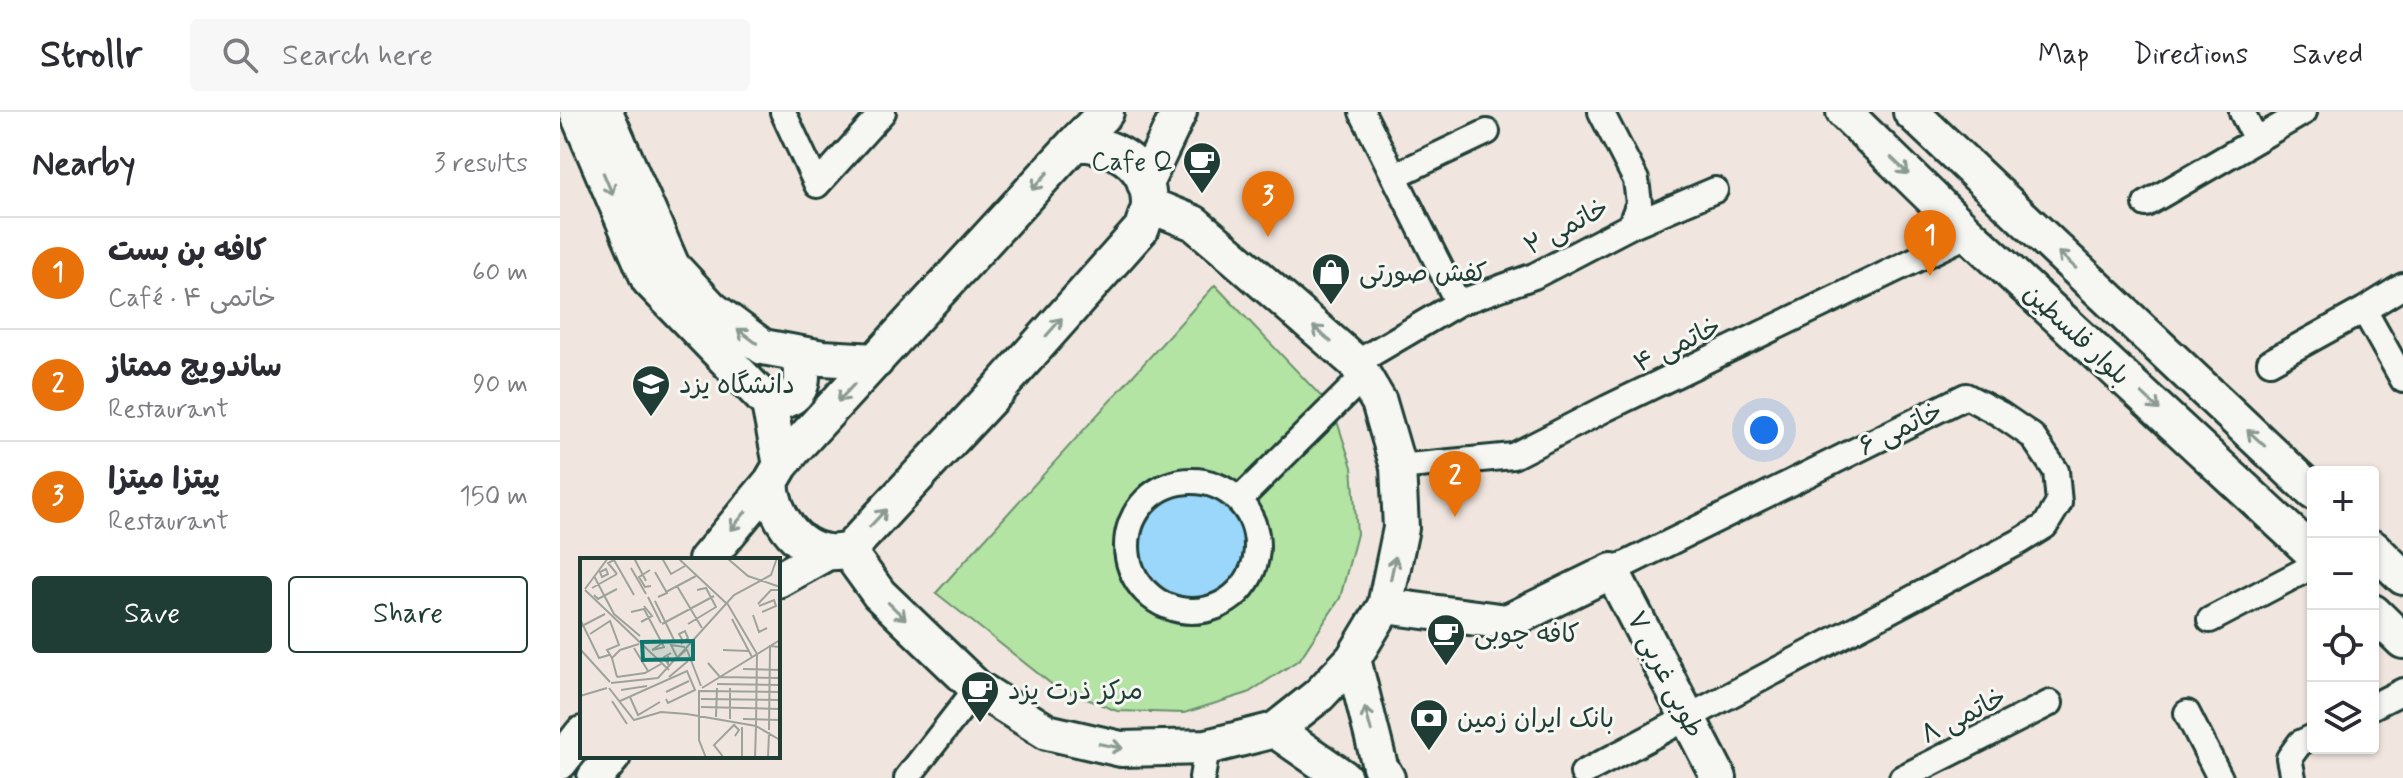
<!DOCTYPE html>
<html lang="en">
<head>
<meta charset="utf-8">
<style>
	body { margin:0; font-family:Mynerve,"Playpen Sans Arabic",sans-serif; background:#f7f7f7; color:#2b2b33 }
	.controls { position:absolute; right:24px; bottom:24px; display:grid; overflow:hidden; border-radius:8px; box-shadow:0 2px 6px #0004 }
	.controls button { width:72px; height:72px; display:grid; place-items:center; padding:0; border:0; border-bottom:2px solid #e1e1e2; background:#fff; color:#2b2b33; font:40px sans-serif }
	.you { position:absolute; left:1204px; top:318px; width:28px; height:28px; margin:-20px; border:6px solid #fff; border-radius:50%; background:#1a73e8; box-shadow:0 0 0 12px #1a73e833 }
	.badge { display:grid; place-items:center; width:52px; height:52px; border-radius:50%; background:#1f3d34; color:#fff; font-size:26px; font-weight:700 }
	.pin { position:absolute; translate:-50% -66px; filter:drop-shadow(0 2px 4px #0008) }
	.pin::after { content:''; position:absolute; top:42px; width:28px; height:24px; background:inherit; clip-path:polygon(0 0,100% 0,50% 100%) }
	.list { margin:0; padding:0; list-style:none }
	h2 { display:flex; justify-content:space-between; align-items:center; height:104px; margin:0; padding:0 32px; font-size:34px }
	h2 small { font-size:26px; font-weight:400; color:#7c7c81 }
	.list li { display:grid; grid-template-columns:52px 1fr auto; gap:24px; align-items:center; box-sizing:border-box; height:112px; padding:0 32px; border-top:2px solid #e1e1e2 }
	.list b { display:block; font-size:30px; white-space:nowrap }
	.list p { margin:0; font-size:26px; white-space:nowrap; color:#7c7c81 }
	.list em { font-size:26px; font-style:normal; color:#7c7c81 }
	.actions { display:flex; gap:16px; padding:24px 32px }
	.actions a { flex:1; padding:18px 0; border:2px solid #1f3d34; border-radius:8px; text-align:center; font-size:28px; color:#1f3d34 }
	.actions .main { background:#1f3d34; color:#fff }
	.icon { flex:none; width:44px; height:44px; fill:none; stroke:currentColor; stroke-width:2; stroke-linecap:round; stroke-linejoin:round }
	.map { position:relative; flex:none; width:1843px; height:666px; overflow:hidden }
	header { display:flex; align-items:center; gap:48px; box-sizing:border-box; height:112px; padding:0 40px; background:#fff; border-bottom:2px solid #e1e1e2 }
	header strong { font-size:38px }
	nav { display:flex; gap:44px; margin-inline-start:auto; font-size:28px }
	.search { width:560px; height:72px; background:#f7f7f7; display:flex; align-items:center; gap:20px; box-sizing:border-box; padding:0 28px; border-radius:8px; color:#7c7c81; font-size:30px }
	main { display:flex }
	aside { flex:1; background:#fff }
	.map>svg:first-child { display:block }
	.green { fill:#b3e4a4; stroke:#69906c; stroke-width:2 }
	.water { fill:#9ad7fb; stroke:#6999ab; stroke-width:2 }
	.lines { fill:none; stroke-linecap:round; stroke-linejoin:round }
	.street-casing { stroke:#1f3d34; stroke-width:30 }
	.secondary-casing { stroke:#1f3d34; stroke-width:40 }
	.street { stroke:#f6f6f2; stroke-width:24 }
	.secondary { stroke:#f6f6f2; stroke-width:34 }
	.oneway { stroke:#8a9a93 }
	.labels { text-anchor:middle; stroke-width:6; stroke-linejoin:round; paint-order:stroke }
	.poi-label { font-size:26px; fill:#1f3d34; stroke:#f6f6f2; text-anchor:start }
	.street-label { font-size:26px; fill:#1f3d34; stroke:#f6f6f2 }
	.inset-road { fill:none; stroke:#9da29b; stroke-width:2 }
	.view { fill:#0f766e; fill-opacity:0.15; stroke:#0f766e; stroke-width:4 }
	.inset-edge { fill:none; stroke:#1f3d34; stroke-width:4 }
</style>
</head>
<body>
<header>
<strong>Strollr</strong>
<div class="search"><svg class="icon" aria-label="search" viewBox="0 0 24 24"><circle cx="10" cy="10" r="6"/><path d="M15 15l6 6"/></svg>Search here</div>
<nav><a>Map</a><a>Directions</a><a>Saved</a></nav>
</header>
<main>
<aside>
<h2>Nearby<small>3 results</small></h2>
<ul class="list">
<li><span class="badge" style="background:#e8710a">1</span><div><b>کافه بن بست</b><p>Café · خاتمی ۴</p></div><em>60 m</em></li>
<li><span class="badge" style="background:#e8710a">2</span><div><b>ساندویچ ممتاز</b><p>Restaurant</p></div><em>90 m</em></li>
<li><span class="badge" style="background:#e8710a">3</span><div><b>پیتزا میتزا</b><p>Restaurant</p></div><em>150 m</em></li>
</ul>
<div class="actions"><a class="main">Save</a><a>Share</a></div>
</aside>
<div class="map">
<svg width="1843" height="666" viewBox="0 0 1843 666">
	<rect width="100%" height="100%" fill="#f1e6df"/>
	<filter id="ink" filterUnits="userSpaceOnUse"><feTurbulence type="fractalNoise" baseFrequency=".0125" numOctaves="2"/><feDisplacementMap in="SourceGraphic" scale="16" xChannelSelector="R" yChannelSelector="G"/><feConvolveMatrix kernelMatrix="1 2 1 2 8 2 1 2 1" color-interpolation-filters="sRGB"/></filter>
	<g filter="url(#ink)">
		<path class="green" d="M 655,173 L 773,297 L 792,355 L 797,422 L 780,486 L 740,547 L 688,581 L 624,601 L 557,599 L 494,574 L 376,481 Z"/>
		<path class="water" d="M579 434a53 53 0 1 1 106 0a53 53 0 1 1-106 0Z"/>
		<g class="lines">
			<defs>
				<path id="street" d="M 223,0 L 257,73 L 323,0
					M 802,0 L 898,191
					M 1682,0 L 1696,28 L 1744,0
					M 834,64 L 927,20
					M 1586,92 L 1696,28
					M 1070,114 L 1155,78
					M 1804,198 L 1843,268
					M 1710,250 L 1804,198 L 1843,174
					M 796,251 L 898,191 L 974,164 L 1070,114 L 1079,91 L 1076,68 L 1041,0
					M 838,355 L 953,344 L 1047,296 L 1409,122
					M567 434a65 65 0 1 1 130 0a65 65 0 1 1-130 0Z
					M 679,388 L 803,265
					M 1650,508 L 1753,454
					M 1813,594 L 1843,579
					M 1627,601 L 1660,666
					M 1023,661 L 1459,430 L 1485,414 L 1499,391 L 1496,359 L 1472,324 L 1440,302 L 1406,284 L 1052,459
					M 347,666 L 417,576
					M 642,666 L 647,635
					M 1342,666 L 1490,591
					M 1733,666 L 1729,646 L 1740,631 L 1753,625"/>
				<path id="secondary" d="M 17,0 L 89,168 L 209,292 L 221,353
					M 45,0 L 112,154 L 152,197 L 203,235 L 263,246 L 316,249
					M 1284,0 L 1409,122 L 1753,441
					M 1351,0 L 1753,380
					M 515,31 L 546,0
					M 585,72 L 619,0
					M 209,292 C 240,289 250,270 235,242
					M 1813,436 L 1843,465
					M 288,439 L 319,482 L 417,576 L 487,620 L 561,637 L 647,635 L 715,618 L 759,583 L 793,547 L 825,494 L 841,416 L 838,355 L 819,290 L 796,251 L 674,145 L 634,111 L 589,93
					M 146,448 L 211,370 L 221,353 L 236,335 L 515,31 C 551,32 589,49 589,92 C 589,99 584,108 582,116 L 438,278 L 288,439 C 282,439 274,441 268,440 C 234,436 213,401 211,370
					M 218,468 L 268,440
					M 825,494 L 947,510 L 1052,459 L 1159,666
					M 1813,500 L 1843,529
					M 793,547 L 820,654 L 827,666
					M 715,618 L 784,666
					M 0,650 L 22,622
					M 35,666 L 53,644"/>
			</defs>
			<use href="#street" class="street-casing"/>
			<use href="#secondary" class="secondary-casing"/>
			<use href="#street" class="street"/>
			<use href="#secondary" class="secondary"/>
		</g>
		<defs><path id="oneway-shaft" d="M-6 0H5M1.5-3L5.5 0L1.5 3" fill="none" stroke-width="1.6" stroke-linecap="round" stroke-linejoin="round" transform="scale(2)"/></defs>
		<g class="oneway">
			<use href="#oneway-shaft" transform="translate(1340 54) rotate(44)"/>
			<use href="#oneway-shaft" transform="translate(480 69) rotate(132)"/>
			<use href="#oneway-shaft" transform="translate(48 72) rotate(67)"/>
			<use href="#oneway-shaft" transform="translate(1507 148) rotate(-137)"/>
			<use href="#oneway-shaft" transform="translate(494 215) rotate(-49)"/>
			<use href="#oneway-shaft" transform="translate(762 222) rotate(-139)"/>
			<use href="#oneway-shaft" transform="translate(187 224) rotate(-143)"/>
			<use href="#oneway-shaft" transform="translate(286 281) rotate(133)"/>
			<use href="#oneway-shaft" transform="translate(1591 290) rotate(43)"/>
			<use href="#oneway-shaft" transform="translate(1696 326) rotate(-137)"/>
			<use href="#oneway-shaft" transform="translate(318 406) rotate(-47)"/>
			<use href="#oneway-shaft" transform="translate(178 409) rotate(130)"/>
			<use href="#oneway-shaft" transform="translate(833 456) rotate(-78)"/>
			<use href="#oneway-shaft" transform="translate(337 499) rotate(44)"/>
			<use href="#oneway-shaft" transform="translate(808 607) rotate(-105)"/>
			<use href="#oneway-shaft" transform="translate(551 634) rotate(11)"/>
		</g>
	</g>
	<defs>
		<symbol id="cafe-pin" viewBox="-11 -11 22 30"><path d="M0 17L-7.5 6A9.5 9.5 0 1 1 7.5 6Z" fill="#1f3d34" stroke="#f6f6f2"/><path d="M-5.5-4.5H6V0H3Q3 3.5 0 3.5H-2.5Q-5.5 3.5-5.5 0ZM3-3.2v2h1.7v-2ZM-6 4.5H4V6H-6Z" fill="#fff"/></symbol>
		<symbol id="shop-pin" viewBox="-11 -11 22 30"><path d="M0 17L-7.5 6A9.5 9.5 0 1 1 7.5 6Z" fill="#1f3d34" stroke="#f6f6f2"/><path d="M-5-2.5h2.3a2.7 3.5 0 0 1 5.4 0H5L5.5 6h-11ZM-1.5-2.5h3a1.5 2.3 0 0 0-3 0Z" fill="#fff"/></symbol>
		<symbol id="university-pin" viewBox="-11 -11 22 30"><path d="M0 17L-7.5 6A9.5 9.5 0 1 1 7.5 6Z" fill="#1f3d34" stroke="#f6f6f2"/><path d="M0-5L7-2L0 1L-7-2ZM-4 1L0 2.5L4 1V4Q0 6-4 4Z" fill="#fff"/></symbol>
		<symbol id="bank-pin" viewBox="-11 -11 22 30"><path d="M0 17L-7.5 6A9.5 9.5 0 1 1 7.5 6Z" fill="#1f3d34" stroke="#f6f6f2"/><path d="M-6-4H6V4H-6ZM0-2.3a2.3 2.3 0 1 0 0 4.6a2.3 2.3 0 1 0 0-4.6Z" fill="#fff"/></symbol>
	</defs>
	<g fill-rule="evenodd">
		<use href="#cafe-pin" x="620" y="27" width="44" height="60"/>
		<use href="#shop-pin" x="749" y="138" width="44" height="60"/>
		<use href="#university-pin" x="69" y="250" width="44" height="60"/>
		<use href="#cafe-pin" x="864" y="499" width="44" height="60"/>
		<use href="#cafe-pin" x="398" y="556" width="44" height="60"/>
		<use href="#bank-pin" x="847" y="584" width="44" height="60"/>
	</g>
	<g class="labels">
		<g class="poi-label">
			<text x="614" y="58" text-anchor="end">Cafe Q</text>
			<text x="799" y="169">کفش صورتی</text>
			<text x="119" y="281">دانشگاه یزد</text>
			<text x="914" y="530">کافه چوبی</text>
			<text x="448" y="587">مرکز ذرت یزد</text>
			<text x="897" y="615">بانک ایران زمین</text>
		</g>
		<g class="street-label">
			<text transform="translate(1006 114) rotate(-28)" y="9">خاتمی ۲</text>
			<text transform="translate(1517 222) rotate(43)" y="9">بلوار فلسطین</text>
			<text transform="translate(1117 232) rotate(-26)" y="9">خاتمی ۴</text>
			<text transform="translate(1340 316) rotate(-26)" y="9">خاتمی ۶</text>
			<text transform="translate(1106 562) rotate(63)" y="9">طوبی غربی ۷</text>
			<text transform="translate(1403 603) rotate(-27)" y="9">خاتمی ۸</text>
		</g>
	</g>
	<g transform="translate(20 446)">
		<rect width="200" height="200" fill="#f1e6df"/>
		<path class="inset-road" d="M 54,0 L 66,23M 82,0 L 91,16 L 105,8M 98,0 L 146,45M 147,0 L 168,18 L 200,29M 51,10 L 66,36M 26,11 L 28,16 L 22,19 L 20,14 ZM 70,12 L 59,19 L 65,29 L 71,28M 75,14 L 87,35 L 78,39M 37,16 L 28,5 L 34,2 L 54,37M 14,18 L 34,56 L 60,78M 97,28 L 122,70M 12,30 L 37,16M 5,31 L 28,0M 5,32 L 89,112M 86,34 L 116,18M 14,37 L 18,41 L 37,31M 68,39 L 81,65M 75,43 L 95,84M 147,45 L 177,96 L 176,167M 178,46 L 191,32 L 200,32M 179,48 L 194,42 L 196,48 L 182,54M 51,54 L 64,51 L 84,89M 173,57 L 179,74 L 187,70M 0,61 L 19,100 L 29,97M 152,61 L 172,99M 61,64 L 72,58 L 64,48M 82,66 L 134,38M 108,66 L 136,49 L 126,30 L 117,32M 0,69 L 25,56M 10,76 L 30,63 L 39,87 L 27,92 L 32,100M 84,84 L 72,92 L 85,89M 101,86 L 108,80 L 105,73 L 99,76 L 103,83M 54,90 L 68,113M 0,91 L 30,124M 107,91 L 97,100 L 154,37 L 191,17 L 197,0M 107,92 L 121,128M 143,92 L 168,93M 88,96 L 88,106 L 84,99 L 91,95M 97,99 L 91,87 L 105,89M 128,105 L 140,119 L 200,120M 163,111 L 200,112M 37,119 L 32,100 L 40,92 L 59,86M 37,119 L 65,115 L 81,106M 89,119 L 108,103M 31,125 L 78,120 L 97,99M 137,126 L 200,127M 29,130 L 54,162 L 81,154 L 107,156 L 176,168 L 200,182M 122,130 L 200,82M 41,132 L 67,128M 119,132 L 119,182 L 126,200M 120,133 L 200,134M 86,134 L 109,123M 0,138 L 27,130M 50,139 L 58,157 L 80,144M 121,141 L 200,142M 32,143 L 47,166M 40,143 L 107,113 L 115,132 L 88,145 L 86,141M 121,149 L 200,151M 136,159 L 137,130M 150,161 L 150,130M 163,161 L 200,162M 189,172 L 190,88 L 200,89M 144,200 L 134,187 L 154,167 L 159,172 L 155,178M 162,200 L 162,169M 175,200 L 176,168M 188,200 L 189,174"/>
		<path class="view" d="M 113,83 L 113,101 L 63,102 L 62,84 Z"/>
		<rect width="200" height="200" class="inset-edge"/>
	</g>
</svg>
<div class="controls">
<button>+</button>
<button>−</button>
<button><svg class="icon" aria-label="locate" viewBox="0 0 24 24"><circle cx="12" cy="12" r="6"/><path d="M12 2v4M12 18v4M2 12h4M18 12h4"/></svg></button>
<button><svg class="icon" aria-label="layers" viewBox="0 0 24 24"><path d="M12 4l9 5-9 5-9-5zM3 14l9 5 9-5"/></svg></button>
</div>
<div class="you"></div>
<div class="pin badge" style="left:1370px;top:164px;background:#e8710a">1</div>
<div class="pin badge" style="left:895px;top:405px;background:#e8710a">2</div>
<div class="pin badge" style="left:708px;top:125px;background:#e8710a">3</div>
</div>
</main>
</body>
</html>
